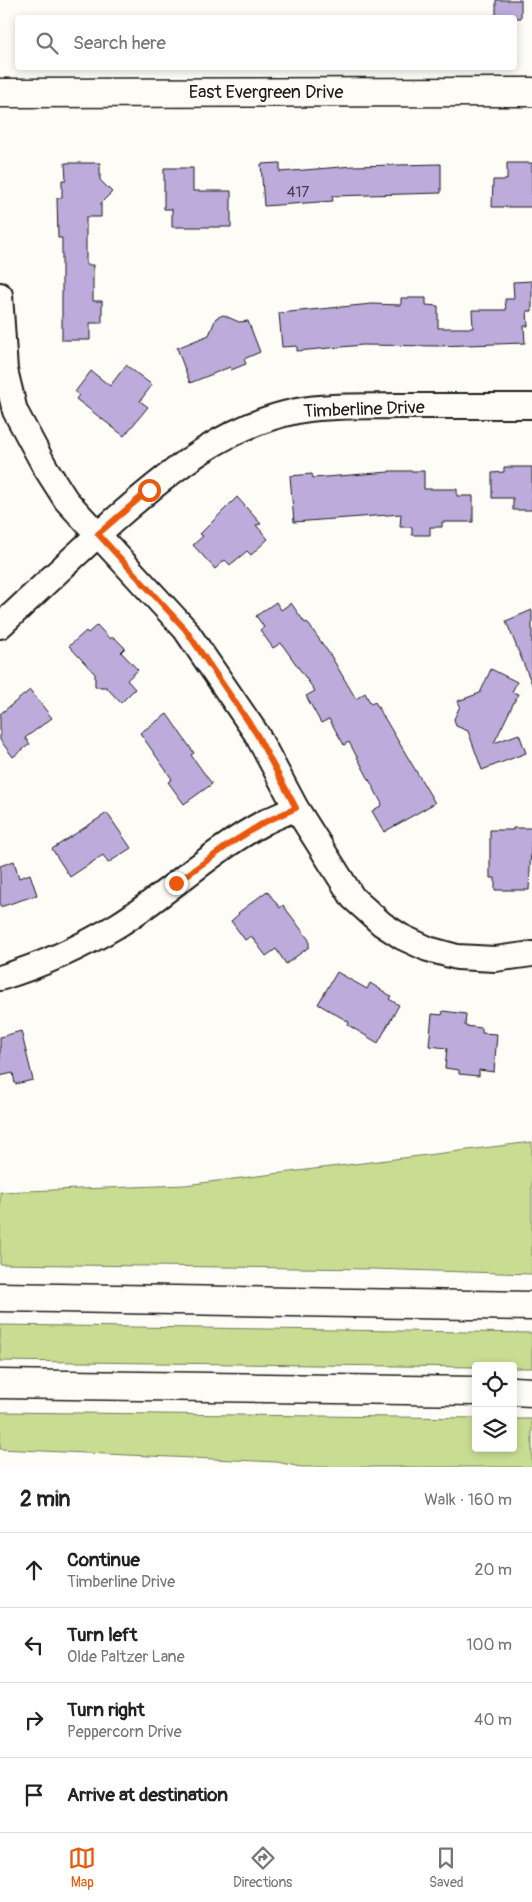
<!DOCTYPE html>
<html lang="en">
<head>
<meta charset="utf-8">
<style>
	body { margin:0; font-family:Pangolin,sans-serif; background:#f2f2f2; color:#222 }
	.controls { position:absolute; right:15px; bottom:15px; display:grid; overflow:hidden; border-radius:5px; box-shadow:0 2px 8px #0003 }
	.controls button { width:45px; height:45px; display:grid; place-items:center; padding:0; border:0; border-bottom:1px solid #e0e0e0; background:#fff; color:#222; font:25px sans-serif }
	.stop { position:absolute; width:15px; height:15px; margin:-11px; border:4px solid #ea580c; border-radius:50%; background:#fff }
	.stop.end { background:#ea580c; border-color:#fff; box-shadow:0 1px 5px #0008 }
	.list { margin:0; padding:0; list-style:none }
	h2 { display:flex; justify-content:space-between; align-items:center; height:65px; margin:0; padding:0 20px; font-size:21px }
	h2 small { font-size:16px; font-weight:400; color:#767676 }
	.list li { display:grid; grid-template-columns:32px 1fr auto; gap:15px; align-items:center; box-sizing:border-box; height:75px; padding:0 20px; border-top:1px solid #e0e0e0 }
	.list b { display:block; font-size:19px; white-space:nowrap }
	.list p { margin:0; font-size:16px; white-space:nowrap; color:#767676 }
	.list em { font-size:16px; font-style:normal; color:#767676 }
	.icon { flex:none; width:28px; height:28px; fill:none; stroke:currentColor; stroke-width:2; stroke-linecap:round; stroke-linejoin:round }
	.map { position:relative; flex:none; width:532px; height:1467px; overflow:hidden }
	.search { position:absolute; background:#fff; box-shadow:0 2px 8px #0003; left:15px; right:15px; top:15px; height:55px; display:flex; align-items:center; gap:12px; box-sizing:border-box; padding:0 18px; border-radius:5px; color:#767676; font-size:19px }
	.sheet { height:365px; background:#fff }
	nav { display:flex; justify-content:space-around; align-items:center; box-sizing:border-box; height:70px; border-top:1px solid #e0e0e0; background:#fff; font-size:14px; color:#767676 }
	nav a { display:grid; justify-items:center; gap:2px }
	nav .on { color:#ea580c }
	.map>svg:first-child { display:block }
	.green { fill:#c9dd92; stroke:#727c57 }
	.building { fill:#bcabdb; stroke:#1c1c1c }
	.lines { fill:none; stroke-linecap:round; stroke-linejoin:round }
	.minor-casing { stroke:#1c1c1c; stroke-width:28 }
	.tertiary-casing { stroke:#1c1c1c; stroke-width:31 }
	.motorway-casing { stroke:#1c1c1c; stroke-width:31 }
	.minor { stroke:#fdfcf7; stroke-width:24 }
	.tertiary { stroke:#fdfcf7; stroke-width:28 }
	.motorway { stroke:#fdfcf7; stroke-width:28 }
	.route { stroke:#ea580c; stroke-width:6 }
	.labels { text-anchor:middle; stroke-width:5; stroke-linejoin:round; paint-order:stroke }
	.number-label { font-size:15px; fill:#44404c }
	.street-label { font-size:18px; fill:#1c1c1c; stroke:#fdfcf7 }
</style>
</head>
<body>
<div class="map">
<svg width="532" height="1467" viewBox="0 0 532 1467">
	<rect width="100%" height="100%" fill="#fdfcf7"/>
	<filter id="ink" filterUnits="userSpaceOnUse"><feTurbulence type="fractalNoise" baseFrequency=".02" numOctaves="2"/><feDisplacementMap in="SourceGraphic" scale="10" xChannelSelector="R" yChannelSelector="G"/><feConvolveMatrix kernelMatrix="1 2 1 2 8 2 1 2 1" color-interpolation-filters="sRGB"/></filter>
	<g filter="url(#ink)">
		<path class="green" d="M 532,1142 L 532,1274 L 372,1269 L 0,1264 L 0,1192 L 185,1185 Z
			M 0,1325 L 532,1333 L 532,1368 L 513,1368 L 513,1366 L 476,1366 L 476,1367 L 0,1361 Z
			M 0,1412 L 476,1418 L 476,1448 L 513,1448 L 513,1419 L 532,1419 L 532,1467 L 301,1467 L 277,1462 L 0,1449 Z"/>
		<path class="building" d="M 496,0 L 521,0 L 521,18 L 496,18 Z
			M 65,163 L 100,163 L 100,180 L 112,192 L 101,203 L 101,217 L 86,217 L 86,265 L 93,265 L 93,301 L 102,301 L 102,323 L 90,323 L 90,340 L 62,340 L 62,238 L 58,238 L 57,198 L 62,198 L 62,180 L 66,180 Z
			M 280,163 L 280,172 L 353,166 L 441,164 L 441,193 L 332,196 L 333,201 L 264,206 L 261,164 Z
			M 507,163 L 532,163 L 532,207 L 492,207 L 493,180 L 507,180 Z
			M 164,168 L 193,168 L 193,191 L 231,191 L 231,227 L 172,227 L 172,209 L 164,209 Z
			M 532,281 L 532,311 L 527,311 L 528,326 L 524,326 L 525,343 L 438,346 L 363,345 L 297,351 L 297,346 L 282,347 L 279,313 L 372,304 L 401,305 L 401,298 L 426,298 L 426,305 L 438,306 L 438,328 L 473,328 L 472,310 L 506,310 L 505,299 L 514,299 L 513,282 Z
			M 223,315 L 239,322 L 248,321 L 260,352 L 244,359 L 246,364 L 231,370 L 230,367 L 190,383 L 177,348 L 209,335 L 216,318 Z
			M 126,365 L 152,385 L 140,401 L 148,407 L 124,436 L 76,399 L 79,395 L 75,392 L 91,371 L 110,386 Z
			M 504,467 L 532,467 L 532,510 L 513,510 L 513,498 L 492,498 L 492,473 L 504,472 Z
			M 389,471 L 424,471 L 424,489 L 457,489 L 457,496 L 473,496 L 473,522 L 442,522 L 442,527 L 430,527 L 430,535 L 412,535 L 412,527 L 400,527 L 401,514 L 294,522 L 290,476 L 312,474 L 313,478 L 389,472 Z
			M 237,497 L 261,524 L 256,525 L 268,539 L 251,555 L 247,551 L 230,565 L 225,560 L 215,569 L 193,545 L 203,536 L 200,534 Z
			M 276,602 L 281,610 L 291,603 L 305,623 L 307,622 L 331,656 L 356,699 L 365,693 L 371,704 L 375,702 L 435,803 L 384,832 L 372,811 L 382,805 L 381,802 L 349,742 L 344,745 L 329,719 L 321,723 L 306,696 L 315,691 L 281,643 L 273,648 L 260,630 L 264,627 L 256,616 Z
			M 532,610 L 532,684 L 506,621 Z
			M 97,625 L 109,638 L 115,638 L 125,648 L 121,652 L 138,670 L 127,680 L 135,689 L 121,703 L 106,687 L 95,687 L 95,674 L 69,646 L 86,631 L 88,633 Z
			M 491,669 L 517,682 L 512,692 L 518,694 L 494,743 L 519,734 L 526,753 L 482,770 L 468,731 L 456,726 L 454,719 L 460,706 L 458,701 L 480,693 Z
			M 30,690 L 52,718 L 25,738 L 30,744 L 13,757 L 0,740 L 0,714 Z
			M 167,714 L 194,753 L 191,755 L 212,784 L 184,804 L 168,782 L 172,779 L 140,733 Z
			M 107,813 L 131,848 L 108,863 L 103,855 L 70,877 L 52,849 Z
			M 513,828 L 532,828 L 529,890 L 495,890 L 495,878 L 490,878 L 490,830 L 513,830 Z
			M 14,861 L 19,878 L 30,874 L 37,895 L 0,907 L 0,866 Z
			M 267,891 L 280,908 L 283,905 L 309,940 L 309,947 L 286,964 L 276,949 L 266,956 L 251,936 L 245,940 L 231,921 L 239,914 L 238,913 Z
			M 337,972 L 367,989 L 370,983 L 391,996 L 389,999 L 399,1005 L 378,1043 L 348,1025 L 349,1022 L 318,1004 Z
			M 443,1011 L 466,1014 L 465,1026 L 482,1028 L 482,1033 L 497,1034 L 494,1072 L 479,1070 L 479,1076 L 459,1074 L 459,1070 L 445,1068 L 447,1048 L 429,1046 L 432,1014 L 442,1015 Z
			M 21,1031 L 33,1080 L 15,1084 L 13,1073 L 0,1076 L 0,1037 Z"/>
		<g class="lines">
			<defs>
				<path id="minor" d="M 0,295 L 5,370 L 15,411 L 45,467 L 66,500 L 185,629 L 256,733 L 296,808 L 353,898 L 382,924 L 402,937 L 428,949 L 457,957 L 495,959 L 532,954
					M 0,626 C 40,589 79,551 120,515 C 173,469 227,425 297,411 C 329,405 363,407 396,406 C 441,406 487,406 532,406
					M 0,978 C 42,965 80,948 118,925 C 169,893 212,850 265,822 C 275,817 286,813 296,808"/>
				<path id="tertiary" d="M 0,93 L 532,92"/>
				<path id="motorway" d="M 0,1297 L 532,1306
					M 0,1384 L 476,1391
					M 513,1391 L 532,1392"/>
			</defs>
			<use href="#minor" class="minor-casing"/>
			<use href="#tertiary" class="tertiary-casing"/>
			<use href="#motorway" class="motorway-casing"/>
			<use href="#minor" class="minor"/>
			<use href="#tertiary" class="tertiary"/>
			<use href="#motorway" class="motorway"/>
		</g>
	</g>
	<g class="lines" filter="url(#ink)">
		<path class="route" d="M 149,490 L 98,534 L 185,629 L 256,733 L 296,808 L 265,822 L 231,843 L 176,883"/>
	</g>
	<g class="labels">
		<g class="number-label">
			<text x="298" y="197">417</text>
		</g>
		<g class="street-label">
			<text x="266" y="98">East Evergreen Drive</text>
			<text transform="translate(364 409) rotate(-2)" y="6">Timberline Drive</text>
		</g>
	</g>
</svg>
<div class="controls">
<button><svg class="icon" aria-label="locate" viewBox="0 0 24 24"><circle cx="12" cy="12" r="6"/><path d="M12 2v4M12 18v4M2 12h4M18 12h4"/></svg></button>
<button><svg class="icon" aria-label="layers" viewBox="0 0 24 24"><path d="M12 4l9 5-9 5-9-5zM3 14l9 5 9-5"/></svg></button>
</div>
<div class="stop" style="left:149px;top:490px"></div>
<div class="stop end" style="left:176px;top:883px"></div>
<div class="search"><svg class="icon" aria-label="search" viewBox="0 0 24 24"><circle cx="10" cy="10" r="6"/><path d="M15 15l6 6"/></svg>Search here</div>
</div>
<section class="sheet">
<h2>2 min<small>Walk · 160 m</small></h2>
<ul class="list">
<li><svg class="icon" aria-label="ahead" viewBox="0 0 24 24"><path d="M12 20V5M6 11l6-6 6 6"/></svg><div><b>Continue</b><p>Timberline Drive</p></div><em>20 m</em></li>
<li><svg class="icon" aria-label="left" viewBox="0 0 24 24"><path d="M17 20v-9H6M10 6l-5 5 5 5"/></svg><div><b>Turn left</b><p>Olde Paltzer Lane</p></div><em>100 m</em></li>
<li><svg class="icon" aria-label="right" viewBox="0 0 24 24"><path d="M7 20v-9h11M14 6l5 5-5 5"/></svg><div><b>Turn right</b><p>Peppercorn Drive</p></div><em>40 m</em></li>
<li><svg class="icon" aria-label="arrive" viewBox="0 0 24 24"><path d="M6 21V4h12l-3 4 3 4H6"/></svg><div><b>Arrive at destination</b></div></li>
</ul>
</section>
<nav>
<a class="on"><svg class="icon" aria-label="map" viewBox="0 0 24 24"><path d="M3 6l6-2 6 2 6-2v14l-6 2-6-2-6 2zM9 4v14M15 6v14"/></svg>Map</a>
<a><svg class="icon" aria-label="directions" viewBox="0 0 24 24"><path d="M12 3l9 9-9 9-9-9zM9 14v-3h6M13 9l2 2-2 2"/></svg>Directions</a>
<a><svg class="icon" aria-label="saved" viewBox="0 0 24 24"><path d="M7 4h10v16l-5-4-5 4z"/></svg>Saved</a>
</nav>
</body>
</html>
